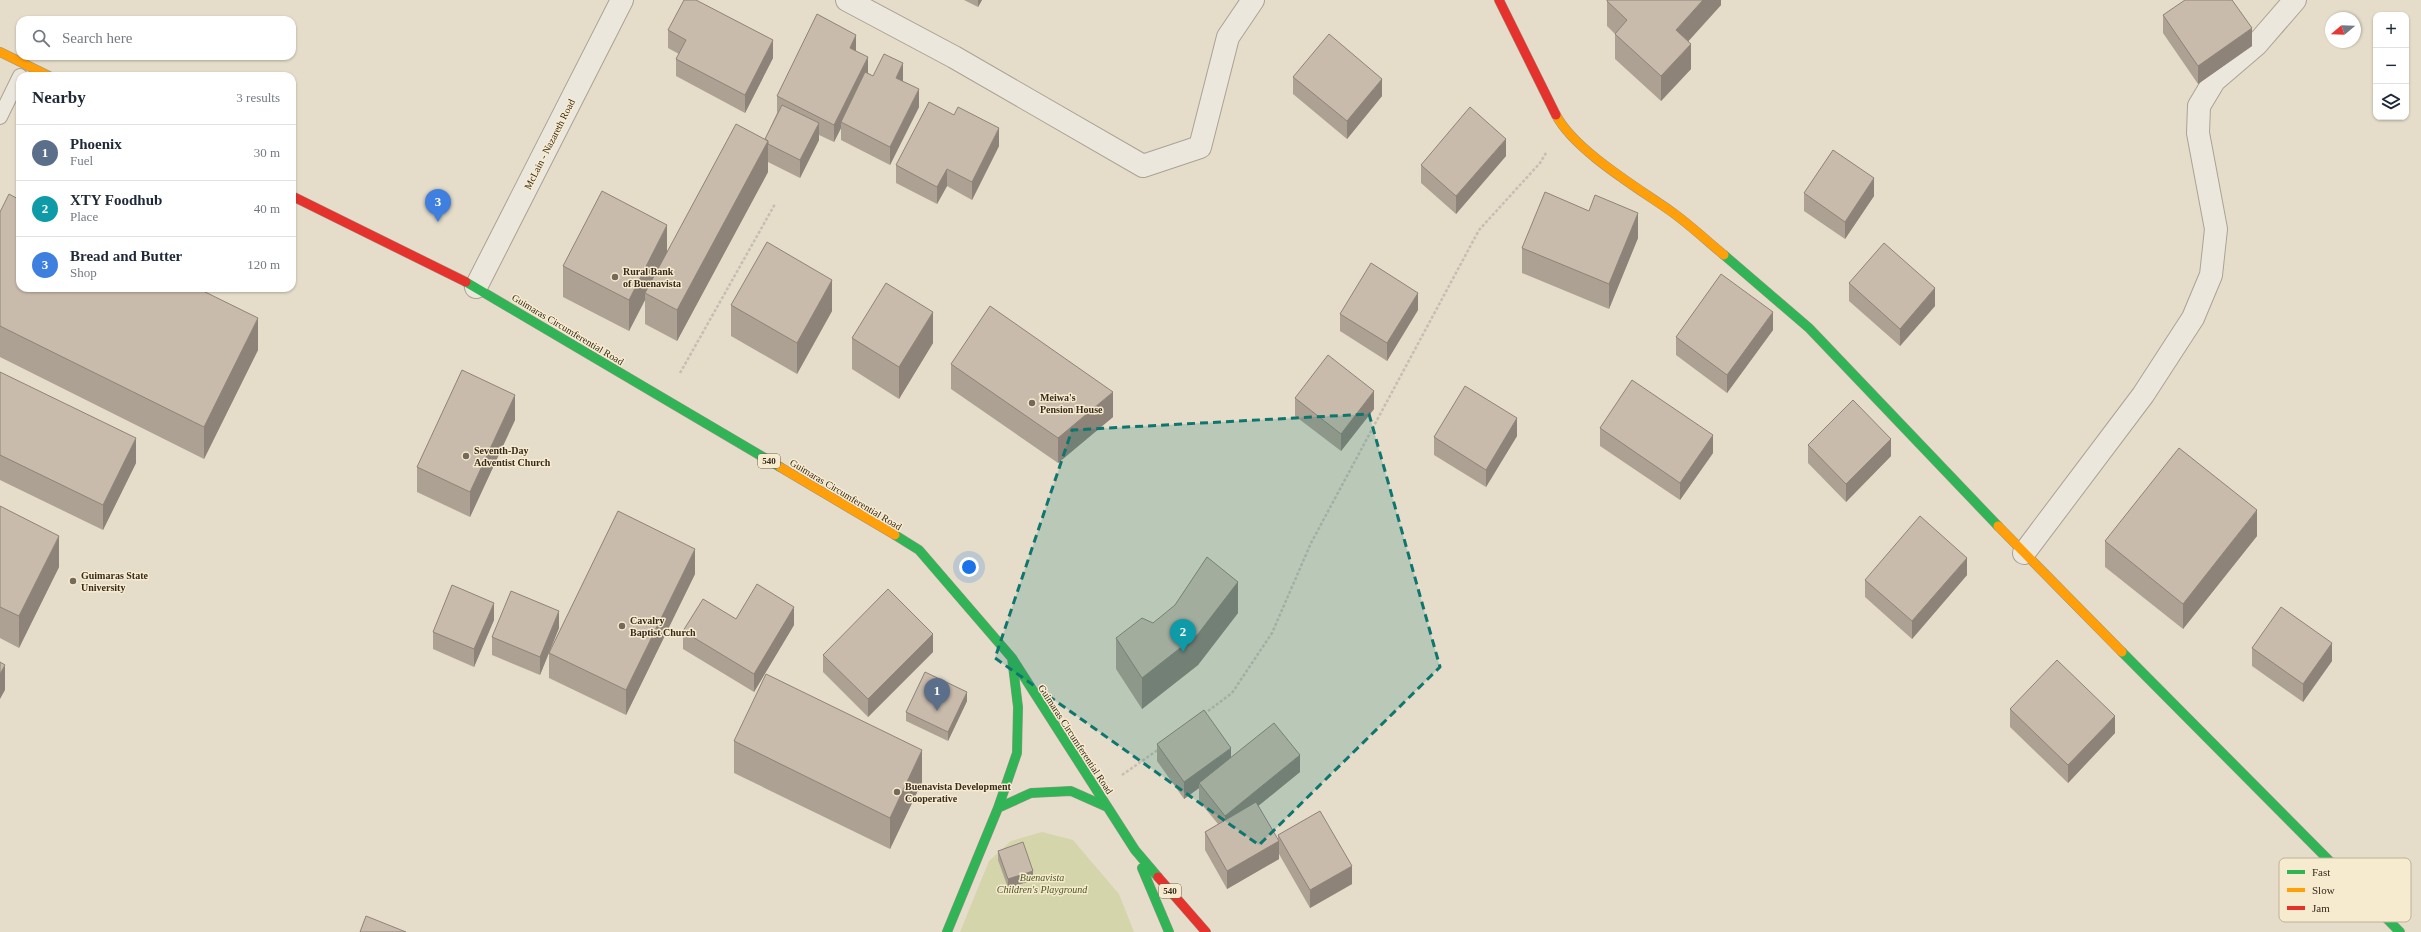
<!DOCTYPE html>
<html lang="en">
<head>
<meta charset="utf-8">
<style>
	body { margin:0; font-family:"Times New Roman",serif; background:#f2f2f3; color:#1f2937 }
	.controls { position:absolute; right:12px; top:12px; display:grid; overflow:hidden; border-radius:8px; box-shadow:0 1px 3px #0004 }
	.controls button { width:36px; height:36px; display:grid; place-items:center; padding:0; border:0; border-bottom:1px solid #e0e1e3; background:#fff; color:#1f2937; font:20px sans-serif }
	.compass { position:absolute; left:2325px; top:12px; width:36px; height:36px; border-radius:50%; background:#fff; box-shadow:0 1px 3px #0004; rotate:251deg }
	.you { position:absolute; left:969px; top:567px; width:14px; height:14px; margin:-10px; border:3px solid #fff; border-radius:50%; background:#1a73e8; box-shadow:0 0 0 6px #1a73e833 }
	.badge { display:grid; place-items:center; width:26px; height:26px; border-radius:50%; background:#756959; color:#fff; font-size:13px; font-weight:700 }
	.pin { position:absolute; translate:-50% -33px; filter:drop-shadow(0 1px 2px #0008) }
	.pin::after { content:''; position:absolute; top:21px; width:14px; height:12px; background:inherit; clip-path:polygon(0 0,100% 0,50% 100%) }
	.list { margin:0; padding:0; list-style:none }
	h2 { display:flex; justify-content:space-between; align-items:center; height:52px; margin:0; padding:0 16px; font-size:17px }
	h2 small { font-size:13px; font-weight:400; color:#747a83 }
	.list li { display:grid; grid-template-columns:26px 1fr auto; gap:12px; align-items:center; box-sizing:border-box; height:56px; padding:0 16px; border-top:1px solid #e0e1e3 }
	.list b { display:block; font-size:15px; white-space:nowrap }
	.list p { margin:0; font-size:13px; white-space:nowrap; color:#747a83 }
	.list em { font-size:13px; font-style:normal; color:#747a83 }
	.icon { flex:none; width:22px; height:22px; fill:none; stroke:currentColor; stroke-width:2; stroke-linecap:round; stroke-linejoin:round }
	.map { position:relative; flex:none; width:2421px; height:932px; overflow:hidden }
	.search { position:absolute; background:#fff; box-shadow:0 1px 3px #0004; left:16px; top:16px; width:280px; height:44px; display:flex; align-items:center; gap:10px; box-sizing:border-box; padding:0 14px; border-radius:12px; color:#747a83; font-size:15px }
	.panel { position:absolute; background:#fff; box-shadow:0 1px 3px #0004; left:16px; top:72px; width:280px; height:220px; border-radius:12px }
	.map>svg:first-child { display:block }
	.park { fill:#d5d5ac }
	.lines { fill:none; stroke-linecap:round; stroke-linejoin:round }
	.lane-casing { stroke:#aaa294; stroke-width:16 }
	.street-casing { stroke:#aaa294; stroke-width:24 }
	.fast-casing { stroke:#999184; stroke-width:10 }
	.slow-casing { stroke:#999184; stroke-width:10 }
	.jam-casing { stroke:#999184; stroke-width:10 }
	.path { stroke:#c5beb3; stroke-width:2.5; stroke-dasharray:3 2; stroke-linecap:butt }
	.lane { stroke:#ece7dd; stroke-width:14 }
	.street { stroke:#ece7dd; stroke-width:22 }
	.fast { stroke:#30b455; stroke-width:9 }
	.slow { stroke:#ff9f0a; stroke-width:9 }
	.jam { stroke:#e5322d; stroke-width:9 }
	.wall { fill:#ada193 }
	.shaded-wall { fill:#8d8378 }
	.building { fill:#c9bbab; stroke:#8d8378 }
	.marked { fill:#0f766e; fill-opacity:0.2; stroke:#0f766e; stroke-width:3; stroke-dasharray:8 5; stroke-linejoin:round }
	.poi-dot { fill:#756959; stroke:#f7ebcf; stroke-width:1.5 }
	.labels { text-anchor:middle; stroke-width:3; stroke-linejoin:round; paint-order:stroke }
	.shield { fill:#f7ebcf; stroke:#716452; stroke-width:1 }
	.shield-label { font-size:9px; font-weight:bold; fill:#382a1c }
	.street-label { font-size:10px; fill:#382a1c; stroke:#f7ebcf }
	.poi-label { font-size:10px; font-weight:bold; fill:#382a1c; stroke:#f7ebcf; text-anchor:start }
	.park-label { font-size:10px; font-style:italic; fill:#495621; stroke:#f7ebcf }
	.key { fill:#f7ebcf; stroke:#beb199; stroke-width:1 }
	.key-label { font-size:11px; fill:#382a1c }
</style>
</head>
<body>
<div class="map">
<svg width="2421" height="932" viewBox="0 0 2421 932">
	<rect width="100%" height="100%" fill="#e5ddca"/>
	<path class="park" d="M 1042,832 L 1073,840 L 1119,894 L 1134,932 L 960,932 L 989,861 L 1011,841 Z"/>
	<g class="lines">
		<defs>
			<path id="lane" d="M 0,117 L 20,76"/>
			<path id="street" d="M 847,0 L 954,57 L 1143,166 L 1200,147 L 1228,37 L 1253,0
				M 476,287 L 622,0
				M 2024,553 L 2143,395 L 2193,318 L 2211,275 L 2216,229 L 2198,133 L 2199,106 L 2214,81 L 2256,45 L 2295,0"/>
			<path id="fast" d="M 1724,255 L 1809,328 L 1998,526
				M 466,282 L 780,467
				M 895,535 L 919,550 L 1012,658 L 1135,850 L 1158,877
				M 2122,652 L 2400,932
				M 998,808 L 1031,793 L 1071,791 L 1107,807
				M 1142,868 L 1169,932
				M 947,932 L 998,808 L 1017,753 L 1018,707 L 1012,658"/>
			<path id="slow" d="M 0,52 L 49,76
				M 1556,115 C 1575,151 1638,188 1672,212 C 1690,225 1707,241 1724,255
				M 780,467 L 895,535
				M 1998,526 L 2122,652"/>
			<path id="jam" d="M 1499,0 L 1556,115
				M 292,196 L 466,282
				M 1158,877 L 1206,932"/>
		</defs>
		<use href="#lane" class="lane-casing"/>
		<use href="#street" class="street-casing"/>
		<use href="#fast" class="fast-casing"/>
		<use href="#slow" class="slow-casing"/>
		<use href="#jam" class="jam-casing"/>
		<path class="path" d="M 680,373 L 775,204
			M 1204,714 L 1232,693 L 1272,633 L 1311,543 L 1479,230 L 1540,163 L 1546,153
			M 1122,775 L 1159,749"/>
		<use href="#lane" class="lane"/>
		<use href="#street" class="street"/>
		<use href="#fast" class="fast"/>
		<use href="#slow" class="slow"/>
		<use href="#jam" class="jam"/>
	</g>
	<path class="wall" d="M 964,0 L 982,0 L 978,7 Z
		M 1721,0 L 1721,5 L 1688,41 L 1691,69 L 1661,101 L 1615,59 L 1615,34 L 1607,26 L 1607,1 Z
		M 2163,15 L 2252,46 L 2198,84 L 2163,33 Z
		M 668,30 L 773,58 L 745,113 L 676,76 L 676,59 L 679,54 L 668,48 Z
		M 856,51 L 868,73 L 873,76 L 903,81 L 919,107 L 890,165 L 841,140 L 841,128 L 834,142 L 819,135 L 819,140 L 800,178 L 768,162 L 768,172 L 677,341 L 645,324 L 645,300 L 629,331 L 563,297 L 563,266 L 667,251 L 765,139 L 777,113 L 777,96 Z
		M 1293,77 L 1382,96 L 1347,139 L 1293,94 Z
		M 954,115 L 999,146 L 972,200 L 947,186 L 937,204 L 896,183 L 896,165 Z
		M 1506,156 L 1456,214 L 1421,183 L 1421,165 Z
		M 1804,193 L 1874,196 L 1845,239 L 1804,211 Z
		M 0,212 L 258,350 L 204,459 L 0,357 Z
		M 1638,238 L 1609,309 L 1522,273 L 1522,248 Z
		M 1849,283 L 1935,306 L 1900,346 L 1849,301 Z
		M 731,305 L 832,311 L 797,374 L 731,336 Z
		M 1418,310 L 1387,361 L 1340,331 L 1340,314 Z
		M 1773,330 L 1727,393 L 1676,355 L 1676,337 Z
		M 852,338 L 933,343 L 899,399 L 852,369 Z
		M 951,364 L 1113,417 L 1058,463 L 951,389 Z
		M 0,372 L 136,463 L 103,530 L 0,480 Z
		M 1295,398 L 1374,409 L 1341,451 L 1295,416 Z
		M 515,420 L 470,517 L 417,492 L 417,467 Z
		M 1600,428 L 1713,453 L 1680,500 L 1600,446 Z
		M 1517,436 L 1486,487 L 1434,455 L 1434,437 Z
		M 1808,445 L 1891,456 L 1846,502 L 1808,463 Z
		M 0,506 L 59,567 L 19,648 L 0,638 Z
		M 2257,536 L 2183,629 L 2105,567 L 2105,541 Z
		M 695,574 L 626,715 L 549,678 L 549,653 Z
		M 1967,575 L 1912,639 L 1865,597 L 1865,580 Z
		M 1238,613 L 1198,665 L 1142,709 L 1116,669 L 1116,638 L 1153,623 Z
		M 736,619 L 794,625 L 754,692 L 683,649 L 683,631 Z
		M 494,620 L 474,667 L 433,649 L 433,632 Z
		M 559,628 L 540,675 L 492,655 L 492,637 Z
		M 2252,648 L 2332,661 L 2303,702 L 2252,666 Z
		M 933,652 L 868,717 L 823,672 L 823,655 Z
		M 967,701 L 948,741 L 906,721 L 906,712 Z
		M 2010,709 L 2115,733 L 2068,783 L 2010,727 Z
		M 734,741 L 922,782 L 890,849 L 734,773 Z
		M 1157,744 L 1231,758 L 1300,772 L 1258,806 L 1278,840 L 1278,835 L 1352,884 L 1310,908 L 1279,854 L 1279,859 L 1227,889 L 1205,850 L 1205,832 L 1218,824 L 1199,801 L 1199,788 L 1184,799 L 1157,761 Z
		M 998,851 L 1033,880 L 1008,888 L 998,860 Z"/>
	<path class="shaded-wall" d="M 978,0 L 982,0 L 978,7 Z
		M 1703,0 L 1721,0 L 1721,5 L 1676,55 L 1676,30 Z
		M 2252,28 L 2252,46 L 2198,84 L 2198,66 Z
		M 856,35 L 856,52 L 850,48 Z
		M 773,40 L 773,58 L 745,113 L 745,95 Z
		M 1691,44 L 1691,69 L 1661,101 L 1661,76 Z
		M 868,57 L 868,75 L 841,122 L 841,128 L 834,142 L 834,125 Z
		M 903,63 L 903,81 L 896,95 L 896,78 Z
		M 1382,79 L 1382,96 L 1347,139 L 1347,121 Z
		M 919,89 L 919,107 L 890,165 L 890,147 Z
		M 819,123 L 819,140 L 800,178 L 800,160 Z
		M 999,128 L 999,146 L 972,200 L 972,182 Z
		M 1506,139 L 1506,156 L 1456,214 L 1456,196 Z
		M 768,141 L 768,172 L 677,341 L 677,310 Z
		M 947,169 L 947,186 L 937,204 L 937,187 Z
		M 1874,178 L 1874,196 L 1845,239 L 1845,222 Z
		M 1638,213 L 1638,238 L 1609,309 L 1609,284 Z
		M 667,225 L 667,257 L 645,293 L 645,300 L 629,331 L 629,300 Z
		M 832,280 L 832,311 L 797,374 L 797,343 Z
		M 1935,288 L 1935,306 L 1900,346 L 1900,329 Z
		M 1418,293 L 1418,310 L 1387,361 L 1387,343 Z
		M 933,312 L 933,343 L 899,399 L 899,367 Z
		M 1773,312 L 1773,330 L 1727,393 L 1727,375 Z
		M 258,318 L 258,350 L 204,459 L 204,427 Z
		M 1374,391 L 1374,409 L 1341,451 L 1341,434 Z
		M 1113,392 L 1113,417 L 1058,463 L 1058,438 Z
		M 515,395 L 515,420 L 470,517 L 470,492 Z
		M 1517,418 L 1517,436 L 1486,487 L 1486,470 Z
		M 1713,435 L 1713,453 L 1680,500 L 1680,483 Z
		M 136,438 L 136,463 L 103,530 L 103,505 Z
		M 1891,439 L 1891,456 L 1846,502 L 1846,484 Z
		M 2257,510 L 2257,536 L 2183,629 L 2183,604 Z
		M 59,536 L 59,567 L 19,648 L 19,616 Z
		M 695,549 L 695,574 L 626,715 L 626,690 Z
		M 1967,558 L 1967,575 L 1912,639 L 1912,621 Z
		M 1238,582 L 1238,613 L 1198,665 L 1142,709 L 1142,678 Z
		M 494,603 L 494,620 L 474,667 L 474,649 Z
		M 794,607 L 794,625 L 754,692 L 754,674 Z
		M 559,611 L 559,628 L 540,675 L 540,657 Z
		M 933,634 L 933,652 L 868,717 L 868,699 Z
		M 2332,643 L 2332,661 L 2303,702 L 2303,684 Z
		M 5,665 L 5,690 L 0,699 L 0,674 Z
		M 967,692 L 967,701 L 948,741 L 948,732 Z
		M 2115,716 L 2115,733 L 2068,783 L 2068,765 Z
		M 1231,748 L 1231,765 L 1199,783 L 1199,788 L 1184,799 L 1184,782 Z
		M 922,750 L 922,782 L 890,849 L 890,818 Z
		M 1300,755 L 1300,772 L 1225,833 L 1225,816 Z
		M 1279,841 L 1279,859 L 1227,889 L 1227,871 Z
		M 1352,866 L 1352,884 L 1310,908 L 1310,890 Z
		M 1033,871 L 1033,880 L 1008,888 L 1008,879 Z"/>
	<path class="building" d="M 684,0 L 696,0 L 773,40 L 745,95 L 676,59 L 686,40 L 668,30 Z
		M 1607,0 L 1703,0 L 1676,30 L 1691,44 L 1661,76 L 1615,34 L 1627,20 L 1607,1 Z
		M 2185,0 L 2232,0 L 2252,28 L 2198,66 L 2163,15 Z
		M 817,14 L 856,35 L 850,48 L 868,57 L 834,125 L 777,96 Z
		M 1329,34 L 1382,79 L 1347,121 L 1293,77 Z
		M 884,54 L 903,63 L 896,78 L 919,89 L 890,147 L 841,122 L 865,72 L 873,76 Z
		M 929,102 L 954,115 L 958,107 L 999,128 L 972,182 L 947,169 L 937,187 L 896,165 Z
		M 782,105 L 819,123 L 800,160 L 768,144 L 768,141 L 765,139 Z
		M 1470,107 L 1506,139 L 1456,196 L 1421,165 Z
		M 736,124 L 768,141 L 677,310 L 645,293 Z
		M 1833,150 L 1874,178 L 1845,222 L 1804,193 Z
		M 602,191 L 667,225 L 629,300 L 563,266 Z
		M 1545,192 L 1589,211 L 1595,195 L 1638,213 L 1609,284 L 1522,248 Z
		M 9,194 L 20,200 L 20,288 L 197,288 L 258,318 L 204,427 L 0,326 L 0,212 Z
		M 767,242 L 832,280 L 797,343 L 731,305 Z
		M 1884,243 L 1935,288 L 1900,329 L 1849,283 Z
		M 1371,263 L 1418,293 L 1387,343 L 1340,314 Z
		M 1721,274 L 1773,312 L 1727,375 L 1676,337 Z
		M 886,283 L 933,312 L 899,367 L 852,338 Z
		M 990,306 L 1113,392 L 1058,438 L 951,364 Z
		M 1328,355 L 1374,391 L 1341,434 L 1295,398 Z
		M 462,370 L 515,395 L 470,492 L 417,467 Z
		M 0,372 L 136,438 L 103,505 L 0,455 Z
		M 1632,380 L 1713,435 L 1680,483 L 1600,428 Z
		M 1465,386 L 1517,418 L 1486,470 L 1434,437 Z
		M 1853,400 L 1891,439 L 1846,484 L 1808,445 Z
		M 2179,448 L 2257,510 L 2183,604 L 2105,541 Z
		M 0,506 L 59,536 L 19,616 L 0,607 Z
		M 618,511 L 695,549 L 626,690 L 549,653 Z
		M 1920,516 L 1967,558 L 1912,621 L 1865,580 Z
		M 1207,557 L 1238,582 L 1198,634 L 1142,678 L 1116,638 L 1142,618 L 1153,623 L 1175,605 Z
		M 757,584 L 794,607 L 754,674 L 683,631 L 703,599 L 736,619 Z
		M 452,585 L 494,603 L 474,649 L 433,632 Z
		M 888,589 L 933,634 L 868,699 L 823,655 Z
		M 511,591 L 559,611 L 540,657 L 492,637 Z
		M 2281,607 L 2332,643 L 2303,684 L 2252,648 Z
		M 2057,660 L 2115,716 L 2068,765 L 2010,709 Z
		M 0,662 L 5,665 L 0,674 Z
		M 925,672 L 967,692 L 948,732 L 906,712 Z
		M 766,674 L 922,750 L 890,818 L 734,741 Z
		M 1204,710 L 1231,748 L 1184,782 L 1157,744 Z
		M 1274,723 L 1300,755 L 1225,816 L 1199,783 Z
		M 1256,802 L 1279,841 L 1227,871 L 1205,832 Z
		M 1320,811 L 1352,866 L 1310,890 L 1278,835 Z
		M 1023,842 L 1033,871 L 1008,879 L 998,851 Z
		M 366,916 L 406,932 L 360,932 Z"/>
	<path class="marked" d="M 1369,414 L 1440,667 L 1259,845 L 995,658 L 1072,430 Z"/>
	<g class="poi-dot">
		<circle cx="615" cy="277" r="4"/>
		<circle cx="1032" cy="403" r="4"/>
		<circle cx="466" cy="456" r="4"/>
		<circle cx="73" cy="581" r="4"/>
		<circle cx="622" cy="626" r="4"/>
		<circle cx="897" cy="792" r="4"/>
	</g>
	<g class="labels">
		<g class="shield">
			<rect x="758" y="454" width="22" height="14" rx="3"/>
			<rect x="1159" y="884" width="22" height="14" rx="3"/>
		</g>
		<g class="shield-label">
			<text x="769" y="464">540</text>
			<text x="1170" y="894">540</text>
		</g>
		<g class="street-label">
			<text transform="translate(549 144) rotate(-63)" y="4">McLain - Nazareth Road</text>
			<text transform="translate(568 329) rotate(31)" y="4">Guimaras Circumferential Road</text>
			<text transform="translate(846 494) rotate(31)" y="4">Guimaras Circumferential Road</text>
			<text transform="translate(1076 739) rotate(57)" y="4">Guimaras Circumferential Road</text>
		</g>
		<g class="poi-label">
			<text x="623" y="275">Rural Bank<tspan x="623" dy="12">of Buenavista</tspan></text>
			<text x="1040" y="401">Meiwa's<tspan x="1040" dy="12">Pension House</tspan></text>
			<text x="474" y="454">Seventh-Day<tspan x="474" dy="12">Adventist Church</tspan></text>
			<text x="81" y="579">Guimaras State<tspan x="81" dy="12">University</tspan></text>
			<text x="630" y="624">Cavalry<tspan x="630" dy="12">Baptist Church</tspan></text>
			<text x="905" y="790">Buenavista Development<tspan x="905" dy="12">Cooperative</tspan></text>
		</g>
		<g class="park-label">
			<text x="1042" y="881">Buenavista<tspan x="1042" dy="12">Children's Playground</tspan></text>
		</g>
	</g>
	<rect x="2279" y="858" width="132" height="64" rx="6" class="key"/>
	<rect x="2287" y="870" width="18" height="4" fill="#30b455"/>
	<rect x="2287" y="888" width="18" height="4" fill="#ff9f0a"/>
	<rect x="2287" y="906" width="18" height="4" fill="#e5322d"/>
	<g class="key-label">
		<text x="2312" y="876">Fast</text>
		<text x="2312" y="894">Slow</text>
		<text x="2312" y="912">Jam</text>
	</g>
</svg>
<div class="controls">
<button>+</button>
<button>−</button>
<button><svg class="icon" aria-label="layers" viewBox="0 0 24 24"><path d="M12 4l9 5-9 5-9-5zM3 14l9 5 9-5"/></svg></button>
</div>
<svg class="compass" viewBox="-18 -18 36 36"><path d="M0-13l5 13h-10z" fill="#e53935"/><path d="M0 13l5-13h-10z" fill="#747a83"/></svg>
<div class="you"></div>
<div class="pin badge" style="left:937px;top:711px;background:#5c6f8a">1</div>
<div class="pin badge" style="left:1183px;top:652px;background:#0f9aa8">2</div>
<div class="pin badge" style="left:438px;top:222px;background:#3f7fe0">3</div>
<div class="search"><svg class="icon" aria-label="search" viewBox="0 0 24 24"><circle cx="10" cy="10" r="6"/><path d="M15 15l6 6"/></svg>Search here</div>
<section class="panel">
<h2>Nearby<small>3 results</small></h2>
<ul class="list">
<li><span class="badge" style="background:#5c6f8a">1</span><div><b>Phoenix</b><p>Fuel</p></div><em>30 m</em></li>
<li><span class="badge" style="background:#0f9aa8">2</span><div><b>XTY Foodhub</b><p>Place</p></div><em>40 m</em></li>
<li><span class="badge" style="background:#3f7fe0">3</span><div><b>Bread and Butter</b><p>Shop</p></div><em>120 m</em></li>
</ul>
</section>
</div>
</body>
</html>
